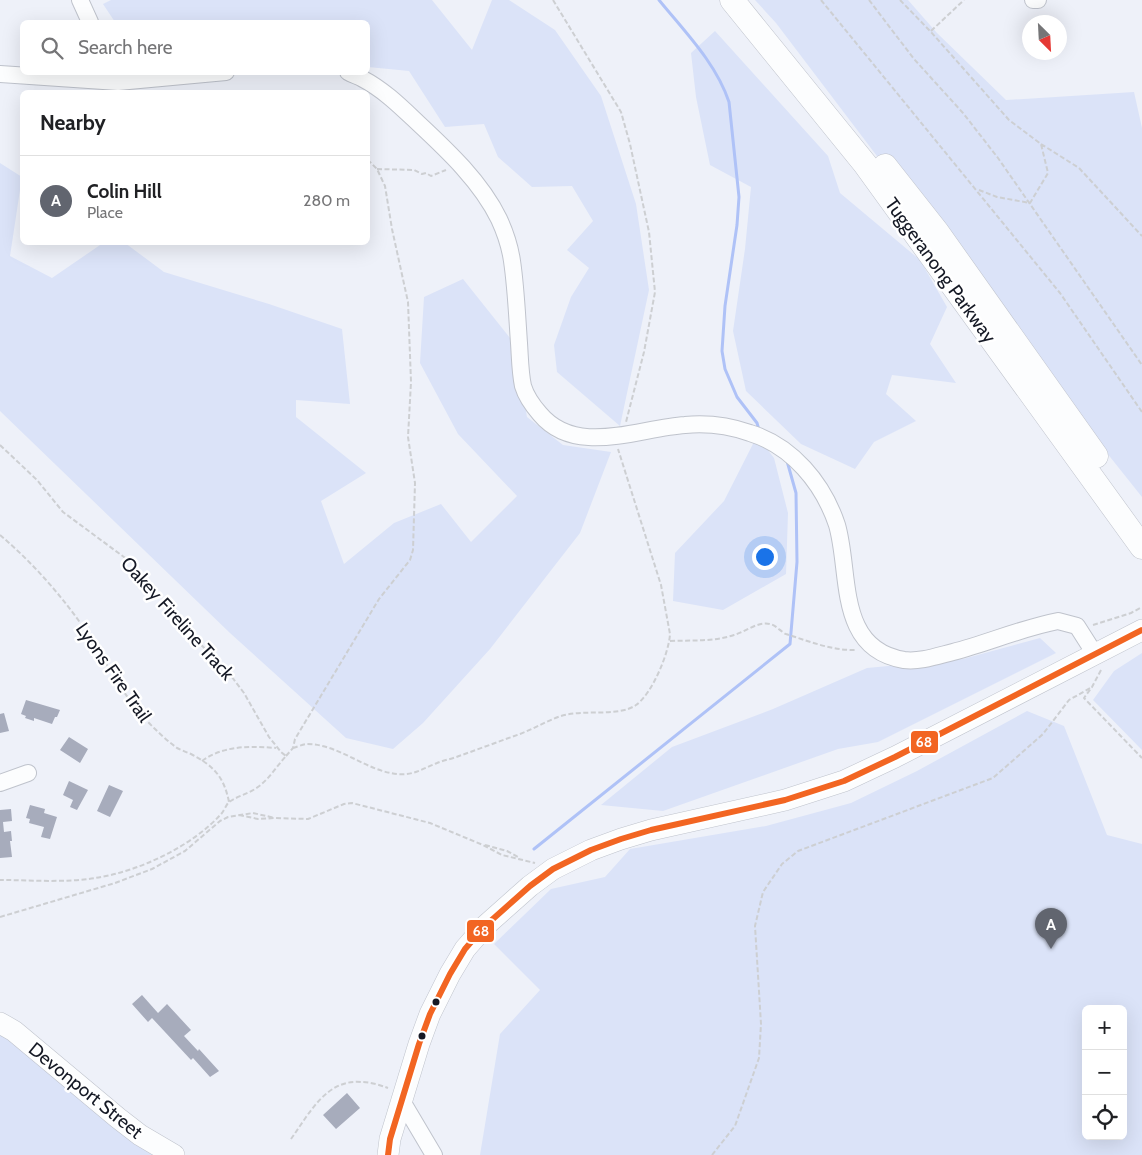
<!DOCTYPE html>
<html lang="en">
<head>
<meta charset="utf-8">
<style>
	body { margin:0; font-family:Cabin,sans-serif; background:#f6f6f6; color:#202124 }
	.controls { position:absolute; right:15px; bottom:15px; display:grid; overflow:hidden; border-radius:8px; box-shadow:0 5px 20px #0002 }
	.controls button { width:45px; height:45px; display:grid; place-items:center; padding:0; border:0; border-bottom:1px solid #e0e0e0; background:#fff; color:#202124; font:25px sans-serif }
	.compass { position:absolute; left:1022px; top:15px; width:45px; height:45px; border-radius:50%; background:#fff; box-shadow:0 5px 20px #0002; rotate:156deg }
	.you { position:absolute; left:764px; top:556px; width:18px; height:18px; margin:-12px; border:4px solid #fff; border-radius:50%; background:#1a73e8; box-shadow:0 0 0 8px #1a73e833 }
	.badge { display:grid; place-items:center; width:32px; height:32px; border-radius:50%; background:#61656f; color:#fff; font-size:16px; font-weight:700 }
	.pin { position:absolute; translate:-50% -41px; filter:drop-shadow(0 1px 2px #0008) }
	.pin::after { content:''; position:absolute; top:26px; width:18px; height:15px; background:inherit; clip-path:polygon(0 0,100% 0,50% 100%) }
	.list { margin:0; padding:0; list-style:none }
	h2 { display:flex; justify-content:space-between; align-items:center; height:65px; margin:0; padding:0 20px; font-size:21px }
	h2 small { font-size:16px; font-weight:400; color:#757577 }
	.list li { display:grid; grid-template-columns:32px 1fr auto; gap:15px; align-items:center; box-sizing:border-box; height:90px; padding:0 20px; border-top:1px solid #e0e0e0 }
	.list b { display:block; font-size:19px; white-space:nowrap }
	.list p { margin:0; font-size:16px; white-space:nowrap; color:#757577 }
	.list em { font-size:16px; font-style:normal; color:#757577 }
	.icon { flex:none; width:28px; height:28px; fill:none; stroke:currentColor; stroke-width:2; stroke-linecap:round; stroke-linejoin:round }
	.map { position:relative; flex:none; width:1142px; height:1155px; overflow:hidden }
	.search { position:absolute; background:#fff; box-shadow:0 5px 20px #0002; left:20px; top:20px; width:350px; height:55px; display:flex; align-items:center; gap:12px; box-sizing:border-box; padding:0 18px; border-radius:8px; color:#757577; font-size:19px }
	.panel { position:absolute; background:#fff; box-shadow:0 5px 20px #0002; left:20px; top:90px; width:350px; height:155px; border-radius:8px }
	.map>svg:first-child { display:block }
	.green { fill:#dbe3f8; fill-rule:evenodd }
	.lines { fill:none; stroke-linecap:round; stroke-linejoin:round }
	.stream { stroke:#afc2f7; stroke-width:3 }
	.building { fill:#a7acbc }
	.minor-casing { stroke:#bfc3cc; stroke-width:18 }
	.major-casing { stroke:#bfc3cc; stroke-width:22 }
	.highway-casing { stroke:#bfc3cc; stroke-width:25 }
	.path { stroke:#cdcfd2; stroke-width:2; stroke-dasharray:5 2.5; stroke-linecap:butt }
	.minor { stroke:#fcfdfe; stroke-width:16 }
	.major { stroke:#fcfdfe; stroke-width:21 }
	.highway { stroke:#fcfdfe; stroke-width:24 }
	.bus-1-casing { stroke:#fff; stroke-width:10 }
	.bus-1 { stroke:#f26522; stroke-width:6 }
	.bus-dot { fill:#151925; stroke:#fff; stroke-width:2 }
	.labels { text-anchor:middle; stroke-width:5; stroke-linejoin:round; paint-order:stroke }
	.street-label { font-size:19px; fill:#151925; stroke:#fff }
	.line-badge { stroke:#fff; stroke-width:2 }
	.badge-label { font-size:14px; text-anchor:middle; font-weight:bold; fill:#fff }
</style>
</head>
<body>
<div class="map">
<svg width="1142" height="1155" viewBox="0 0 1142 1155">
	<rect width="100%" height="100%" fill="#eef1f9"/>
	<path class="green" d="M 111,0 L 432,0 L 472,50 L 492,0 L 509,0 L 555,30 L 601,96 L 636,204 L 649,290 L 620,426 L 557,372 L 554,345 L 571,297 L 589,268 L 567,250 L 593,221 L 572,186 L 532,187 L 498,157 L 484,124 L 445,127 L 409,71 L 368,67 L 368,22 L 115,22 L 103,4 Z
		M 755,0 L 908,0 L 937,33 L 1006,100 L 1134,92 L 1142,128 L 1142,497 L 1012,334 L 776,23 Z
		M 715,31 L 828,156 L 840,193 L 920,260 L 947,307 L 930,344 L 956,383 L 892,375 L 886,394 L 916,421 L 874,442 L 855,469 L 801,444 L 746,391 L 733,331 L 745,249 L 751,187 L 710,165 L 696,97 L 691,53 Z
		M 0,163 L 22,177 L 10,256 L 52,278 L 103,243 L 125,243 L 164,272 L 269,304 L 342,329 L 350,404 L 296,400 L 296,417 L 366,473 L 321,501 L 344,564 L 394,523 L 441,504 L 471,542 L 517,496 L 458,434 L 420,363 L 424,297 L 463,279 L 514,343 L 527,417 L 563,445 L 611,452 L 580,533 L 490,649 L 423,723 L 393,749 L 346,738 L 230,633 L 0,411 Z
		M 757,436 L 774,458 L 788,513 L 786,574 L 723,610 L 673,601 L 675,553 L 724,501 Z
		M 1040,638 L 1056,653 L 878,742 L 838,749 L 663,811 L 601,805 L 672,747 L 773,709 L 867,668 L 963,659 Z
		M 1142,653 L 1142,750 L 1093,700 L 1114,671 Z
		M 1027,711 L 1064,726 L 1107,835 L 1142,844 L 1142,1155 L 480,1155 L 500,1034 L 540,990 L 494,944 L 551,889 L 605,877 L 630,849 L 766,826 L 851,803 L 917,771 ZM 1086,1009 L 1123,1009 L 1123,1136 L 1086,1136 Z
		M 0,1032 L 153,1155 L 0,1155 Z"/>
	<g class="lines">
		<path class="stream" d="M 659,0 C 685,32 716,63 729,102 L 739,197 L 737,225 L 725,306 L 722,351 L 725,369 L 737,397 L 757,423 L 759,430
			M 534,849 L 790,644 L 797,562 L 796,493 L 787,461"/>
	</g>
	<path class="building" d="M 26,700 L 60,710 L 57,717 L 55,717 L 52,724 L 34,718 L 34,721 L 25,718 L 26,716 L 21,714 Z
		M 4,713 L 9,731 L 0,733 L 0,714 Z
		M 69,737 L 88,749 L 80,763 L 60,750 Z
		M 69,781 L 88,790 L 77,810 L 70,807 L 73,800 L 63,795 Z
		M 109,785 L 123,791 L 110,817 L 97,811 Z
		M 30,805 L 45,809 L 44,813 L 57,817 L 50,839 L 41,837 L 44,827 L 29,823 L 30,819 L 26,818 Z
		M 11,809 L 12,821 L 3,822 L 4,832 L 11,831 L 12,841 L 10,841 L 12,857 L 0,858 L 0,810 Z
		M 142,995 L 158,1013 L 167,1004 L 191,1030 L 184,1036 L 198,1051 L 199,1049 L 219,1071 L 210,1077 L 193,1058 L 191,1060 L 152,1018 L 148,1022 L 132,1004 Z
		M 347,1093 L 360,1108 L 336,1129 L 323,1115 Z"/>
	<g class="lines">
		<defs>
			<path id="minor" d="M 80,0 L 90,22
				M 1033,0 L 1038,0
				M 348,72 C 353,75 358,76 363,79 C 384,90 401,107 418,123 C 448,151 481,182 499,219 C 505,232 510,247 512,261 C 516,288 517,315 519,343 C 520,357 520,372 523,386 C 526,396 533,406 540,414 C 576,457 638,428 685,425 C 706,423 730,426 750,433 C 792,446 823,483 837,525 C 851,573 836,649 904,660 C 920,662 937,656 953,652 C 988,643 1022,628 1058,621 L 1077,626 L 1091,648 L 1099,652
				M 0,74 L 118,82 L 226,72
				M 0,783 L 28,773
				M 402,1101 L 434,1155"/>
			<path id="major" d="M 0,1023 L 14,1031 L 118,1118 L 140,1135 L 174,1155
				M 388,1155 L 390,1139 L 419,1044 L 430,1014 L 450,974 L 465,949 L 485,926 L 530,886 L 553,869 L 591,850 L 621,839 L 651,830 L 785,800 L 844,781 L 895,757 L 1142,630"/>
			<path id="highway" d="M 732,0 L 865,164 L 1142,547
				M 885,166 L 937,232 L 1096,456"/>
		</defs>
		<use href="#minor" class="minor-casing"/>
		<use href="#major" class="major-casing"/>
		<use href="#highway" class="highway-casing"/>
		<path class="path" d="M 553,0 L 621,112 L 630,144 L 649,232 L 655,292 L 644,352 L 626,422
			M 821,0 L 1060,293 L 1142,412
			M 869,0 L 914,59 L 963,113 L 998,158 L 1142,365
			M 900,0 L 931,32 L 1009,120 L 1041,144 L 1048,173 L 1030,203 L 997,197 L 979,190
			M 931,31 L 964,0
			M 1041,144 L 1079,168 L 1142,236
			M 377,169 L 414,170 L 422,174 L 426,173 L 431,176 L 446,170
			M 0,445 L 37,480 L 63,512 L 132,563 L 193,637 L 225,668 L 244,693 L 269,737 L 281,752 L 286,756 C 276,767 268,781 255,789 C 247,794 235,797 228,803 C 226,806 224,810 222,813 C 193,846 138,872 95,878 C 65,883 31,880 0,880
			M 0,535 C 32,562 62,596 86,631 C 108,665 124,699 154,728 C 161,735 169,742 177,748 C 181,750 186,752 191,754 C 214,766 224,777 229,802
			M 1093,625 L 1131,613 L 1142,607
			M 670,641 C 692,640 713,642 734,635 C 745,632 758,621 770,624 C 776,625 781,632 786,634 C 808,641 833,651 856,650
			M 1101,670 L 1092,687 L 1084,698 L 1142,758
			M 293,748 C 297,747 303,744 307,744 C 339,744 366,771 397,774 C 413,776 424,768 437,763 C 444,760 452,759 459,756 C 479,749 500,741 520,734 C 533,729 545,722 558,717 C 582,708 617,718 636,705 C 652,694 669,653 670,634 L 661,585 L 618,449
			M 286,756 L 293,748 L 295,739 L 379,599 L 410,560 L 413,550 L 415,483 L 408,437 L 411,382 L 408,302 L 392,229 L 385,186 L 377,169 L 368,160
			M 202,761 C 224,745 251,746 276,748
			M 239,815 L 258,819 L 275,818 L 308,819 L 344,804 L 352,803 L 430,823 L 483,845 L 502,855 L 535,863
			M 485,845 L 507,851 L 520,858
			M 0,917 L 115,883 L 152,869 L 185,851 L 220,821 L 228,817 L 253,813 L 275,818
			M 291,1139 C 309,1114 326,1079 361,1082 C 370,1082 380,1085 388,1088
			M 712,1155 L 735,1126 L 759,1058 L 761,1024 L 755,926 L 763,892 L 782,864 L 798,851 L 993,778 L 1043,734 L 1069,700 L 1092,687"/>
		<use href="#minor" class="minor"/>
		<use href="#major" class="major"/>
		<use href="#highway" class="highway"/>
		<defs>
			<path id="bus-1" d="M 388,1155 L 390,1139 L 419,1044 L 430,1014 L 450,974 L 465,949 L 485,926 L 530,886 L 553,869 L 591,850 L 621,839 L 651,830 L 785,800 L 844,781 L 895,757 L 1142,630"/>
		</defs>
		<use href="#bus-1" class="bus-1-casing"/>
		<use href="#bus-1" class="bus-1"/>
	</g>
	<g class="bus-dot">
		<circle cx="436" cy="1002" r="4.5"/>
		<circle cx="422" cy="1036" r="4.5"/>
	</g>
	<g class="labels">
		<g class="street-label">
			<text transform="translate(941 270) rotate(54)" y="7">Tuggeranong Parkway</text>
			<text transform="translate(178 618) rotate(48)" y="7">Oakey Fireline Track</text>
			<text transform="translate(114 672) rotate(55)" y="7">Lyons Fire Trail</text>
			<text transform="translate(86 1090) rotate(39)" y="7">Devonport Street</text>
		</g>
	</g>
	<g class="line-badge">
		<rect x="910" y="730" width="29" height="24" rx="5" fill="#f26522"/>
		<rect x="466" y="919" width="29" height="24" rx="5" fill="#f26522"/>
	</g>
	<g class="badge-label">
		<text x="924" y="747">68</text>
		<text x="481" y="936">68</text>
	</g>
</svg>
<div class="controls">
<button>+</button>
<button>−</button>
<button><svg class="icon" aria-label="locate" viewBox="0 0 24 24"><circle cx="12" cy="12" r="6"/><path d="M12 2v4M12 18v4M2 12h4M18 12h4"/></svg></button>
</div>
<svg class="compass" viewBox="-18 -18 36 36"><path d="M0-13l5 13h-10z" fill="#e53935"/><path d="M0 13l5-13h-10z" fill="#757577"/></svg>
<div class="you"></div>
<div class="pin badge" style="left:1051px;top:949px">A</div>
<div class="search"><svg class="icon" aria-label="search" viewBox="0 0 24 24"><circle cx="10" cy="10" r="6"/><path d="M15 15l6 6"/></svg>Search here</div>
<section class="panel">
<h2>Nearby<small></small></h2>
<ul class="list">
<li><span class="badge">A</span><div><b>Colin Hill</b><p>Place</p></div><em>280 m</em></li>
</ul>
</section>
</div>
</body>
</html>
